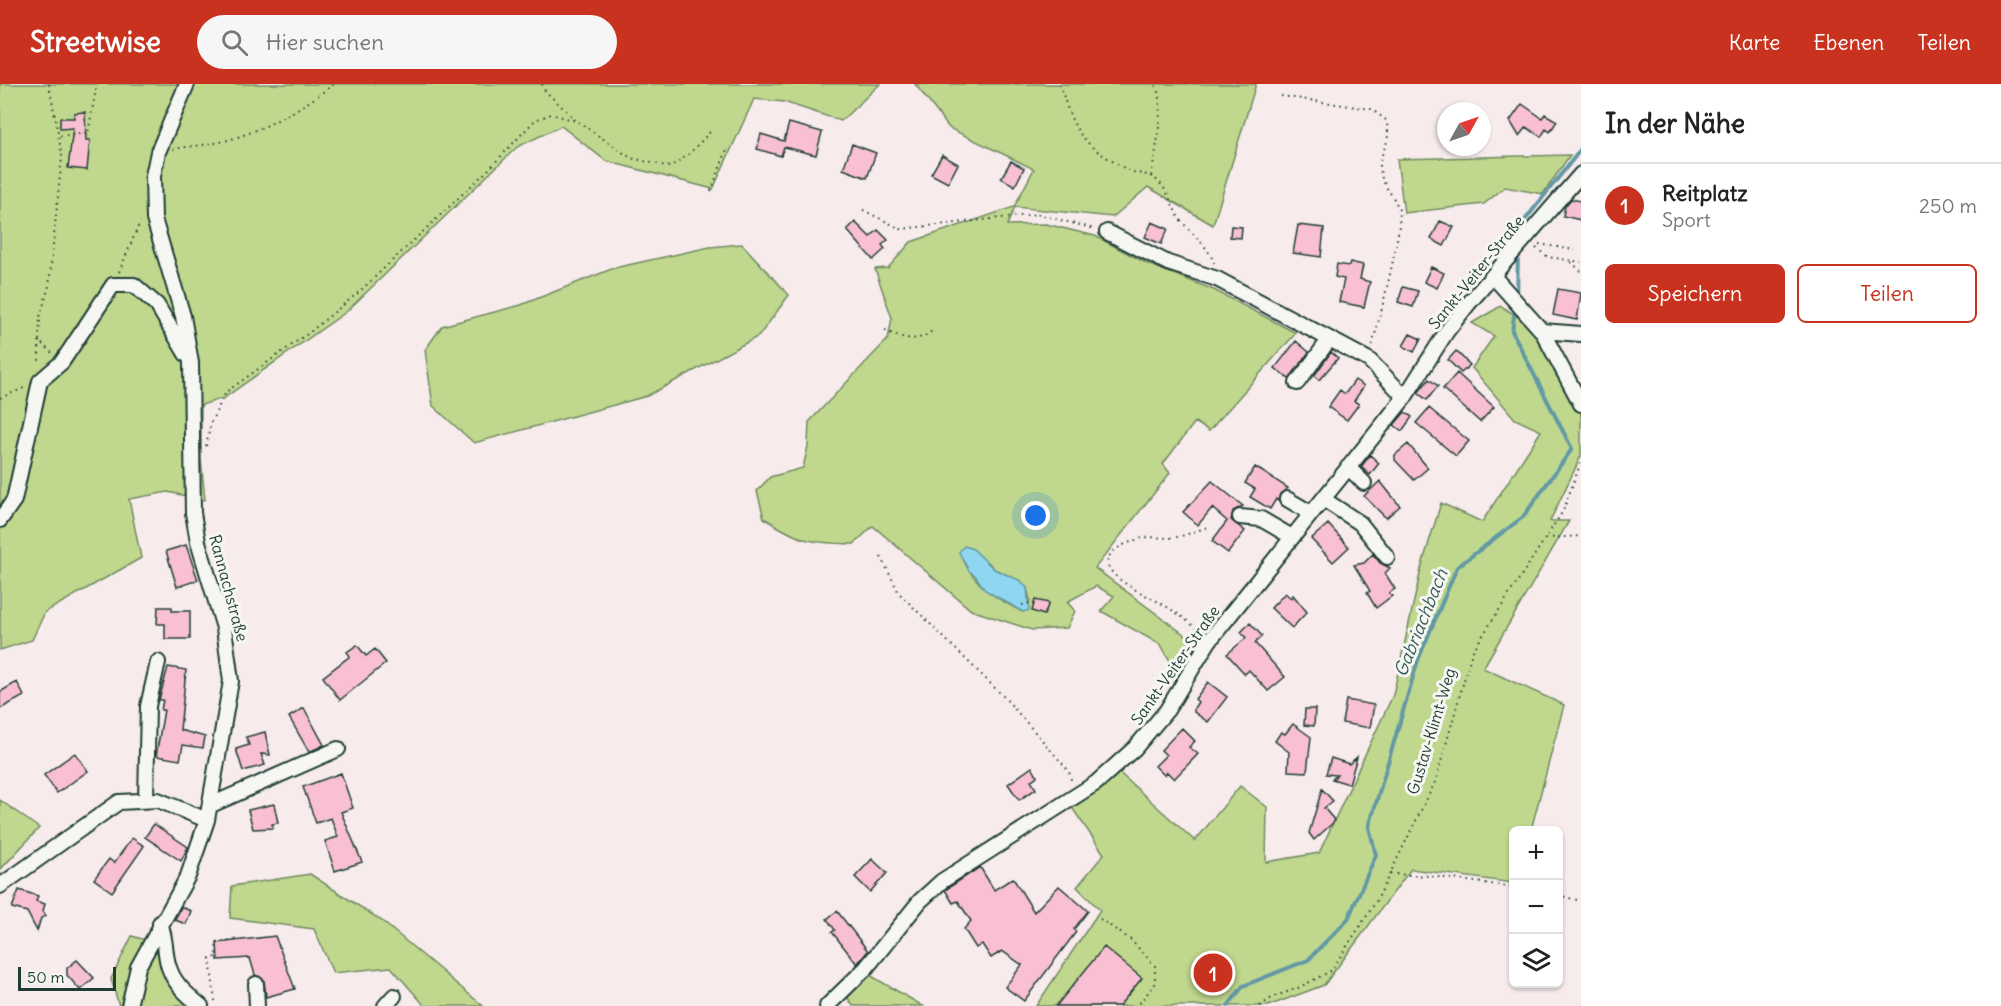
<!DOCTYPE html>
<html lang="de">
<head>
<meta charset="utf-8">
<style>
	body { margin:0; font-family:Delius,sans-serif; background:#f6f6f6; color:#222 }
	.controls { position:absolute; right:18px; bottom:18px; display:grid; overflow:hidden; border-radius:9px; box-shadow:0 2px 4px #0004 }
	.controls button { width:54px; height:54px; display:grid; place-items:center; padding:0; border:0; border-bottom:2px solid #e0e0e0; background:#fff; color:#222; font:30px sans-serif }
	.compass { position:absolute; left:1437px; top:18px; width:54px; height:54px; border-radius:50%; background:#fff; box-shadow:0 2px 4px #0004; rotate:50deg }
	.scale { position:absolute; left:18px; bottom:15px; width:98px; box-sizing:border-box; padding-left:6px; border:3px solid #1f3d34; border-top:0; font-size:16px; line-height:21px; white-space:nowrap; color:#1f3d34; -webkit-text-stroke:4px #f6f6f2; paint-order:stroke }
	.you { position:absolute; left:1036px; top:432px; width:21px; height:21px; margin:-15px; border:4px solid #fff; border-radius:50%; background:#1a73e8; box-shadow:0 0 0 9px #1a73e833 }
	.badge { display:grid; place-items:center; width:39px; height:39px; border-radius:50%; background:#c8321e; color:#fff; font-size:20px; font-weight:700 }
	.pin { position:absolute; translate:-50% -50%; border:3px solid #fff; box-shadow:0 2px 6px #0006 }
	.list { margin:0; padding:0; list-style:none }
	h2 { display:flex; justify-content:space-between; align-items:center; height:78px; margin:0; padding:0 24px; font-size:26px }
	h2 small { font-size:20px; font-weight:400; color:#767676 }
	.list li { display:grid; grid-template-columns:39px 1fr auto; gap:18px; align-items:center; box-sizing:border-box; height:84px; padding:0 24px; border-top:2px solid #e0e0e0 }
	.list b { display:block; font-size:22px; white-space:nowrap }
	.list p { margin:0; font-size:20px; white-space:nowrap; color:#767676 }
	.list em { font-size:20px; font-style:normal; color:#767676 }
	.actions { display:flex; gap:12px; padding:18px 24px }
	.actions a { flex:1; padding:14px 0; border:2px solid #c8321e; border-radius:9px; text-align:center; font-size:21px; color:#c8321e }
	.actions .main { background:#c8321e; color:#fff }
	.icon { flex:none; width:33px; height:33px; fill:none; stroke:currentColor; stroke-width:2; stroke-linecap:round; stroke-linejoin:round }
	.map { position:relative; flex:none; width:1581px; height:922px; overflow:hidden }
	header { display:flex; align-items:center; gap:36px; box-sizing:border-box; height:84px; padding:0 30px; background:#c8321e; color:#fff }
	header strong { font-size:28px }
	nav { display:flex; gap:33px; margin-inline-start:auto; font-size:21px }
	.search { width:420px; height:54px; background:#f6f6f6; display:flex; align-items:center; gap:15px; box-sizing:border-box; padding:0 21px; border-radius:33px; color:#767676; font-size:22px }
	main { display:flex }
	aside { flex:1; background:#fff }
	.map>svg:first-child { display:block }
	.green { fill:#c0d78e; stroke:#708a61; stroke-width:1.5; fill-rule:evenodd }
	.water { fill:#8fd7f0; stroke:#6299a5; stroke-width:1.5 }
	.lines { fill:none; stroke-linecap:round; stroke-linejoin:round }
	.stream { stroke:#6299a5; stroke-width:4 }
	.building { fill:#f9bfd3; stroke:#1f3d34; stroke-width:1.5 }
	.minor-casing { stroke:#1f3d34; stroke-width:18 }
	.path { stroke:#1f3d34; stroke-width:2; stroke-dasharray:1.5 4.5; stroke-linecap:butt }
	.minor { stroke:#f6f6f2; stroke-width:14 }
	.labels { text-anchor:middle; stroke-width:6; stroke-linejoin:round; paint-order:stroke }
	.street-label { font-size:16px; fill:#1f3d34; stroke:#f6f6f2 }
	.water-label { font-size:18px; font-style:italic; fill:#355c5a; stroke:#f6f6f2 }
</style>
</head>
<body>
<header>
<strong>Streetwise</strong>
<div class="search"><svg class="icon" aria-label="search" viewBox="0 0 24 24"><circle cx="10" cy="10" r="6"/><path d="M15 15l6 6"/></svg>Hier suchen</div>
<nav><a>Karte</a><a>Ebenen</a><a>Teilen</a></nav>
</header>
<main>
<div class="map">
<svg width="1581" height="922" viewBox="0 0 1581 922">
	<rect width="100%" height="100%" fill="#f7ebec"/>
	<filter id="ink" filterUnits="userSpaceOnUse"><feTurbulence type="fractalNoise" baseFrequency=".0167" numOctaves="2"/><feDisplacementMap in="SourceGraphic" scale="12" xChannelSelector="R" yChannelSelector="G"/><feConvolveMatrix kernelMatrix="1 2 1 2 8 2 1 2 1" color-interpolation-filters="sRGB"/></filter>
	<g filter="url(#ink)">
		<path class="green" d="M 0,0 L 880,0 L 841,37 L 784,18 L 754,15 L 713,105 L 606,77 L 561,42 L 517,63 L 346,228 L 224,314 L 201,321 L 201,375 L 205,416 L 168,408 L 129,415 L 141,474 L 45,528 L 32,556 L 0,566 Z
			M 915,0 L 1256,0 L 1213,141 L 1148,103 L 1113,133 L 1015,123 L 1007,141 L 1046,140 L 1095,152 L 1148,180 L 1214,206 L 1296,249 L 1209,347 L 1195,338 L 1163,380 L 1170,389 L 1095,484 L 1197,560 L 1178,591 L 1161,561 L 1101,527 L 1114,512 L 1096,502 L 1067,518 L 1075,527 L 1067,544 L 1032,546 L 971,526 L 873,442 L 854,460 C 810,459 801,458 764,434 L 757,407 L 770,393 L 803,384 L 808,362 L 809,338 L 888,255 L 892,234 L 875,185 L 888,184 L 911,158 L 1014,123 L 1034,85 L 949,44 ZM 963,473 L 988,478 L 994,485 L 1021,497 L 1027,504 L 1030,517 L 1023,528 C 998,516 972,500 963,473 Z
			M 1570,71 L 1543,110 L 1505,103 L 1484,120 L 1404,129 L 1397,75 Z
			M 742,160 L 789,211 L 759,252 L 647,312 L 474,359 L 433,322 L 425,266 L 442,242 L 521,221 L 614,184 L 710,163 Z
			M 1501,222 L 1534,243 L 1581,327 L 1581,372 L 1550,437 L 1569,437 L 1483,584 L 1564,621 L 1531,746 L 1514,746 L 1513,799 L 1411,785 L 1324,901 L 1268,922 L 1036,922 L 1100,826 L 1077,803 L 1104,770 L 1068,718 L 1114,684 L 1195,757 L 1240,702 L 1267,723 L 1266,778 L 1319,769 L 1393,611 L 1422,481 L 1441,419 L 1482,438 L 1541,347 L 1515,335 L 1472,284 L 1494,252 L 1472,239 Z
			M 0,716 L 39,744 L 0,786 Z
			M 310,790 L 382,837 L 483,922 L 425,922 L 391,883 L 333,889 L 314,845 L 230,834 L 232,802 Z
			M 132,852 L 158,860 L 182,903 L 184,922 L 119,922 L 111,895 Z
			M 868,890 L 923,922 L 853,922 L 846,911 Z"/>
		<path class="water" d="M 964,462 L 973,465 L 994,485 L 1021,497 L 1027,504 L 1029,526 L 1023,528 L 985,506 L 975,491 L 969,487 L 959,468 Z"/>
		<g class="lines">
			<path class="stream" d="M 1518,157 L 1525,136 L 1581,65
				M 1517,214 L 1518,168
				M 1228,922 L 1243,902 L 1308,876 L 1348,835 L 1376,771 L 1369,743 L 1418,576 L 1457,483 L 1523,433 L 1572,365 L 1512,247 L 1515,224"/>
		</g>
		<path class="building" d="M 1522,20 L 1542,34 L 1545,30 L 1557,37 L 1550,48 L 1546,45 L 1541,53 L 1526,43 L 1519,52 L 1510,37 Z
			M 85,28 L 86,56 L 90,56 L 87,86 L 68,84 L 73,44 L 60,45 L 60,34 L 74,34 L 74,29 Z
			M 789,39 L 822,48 L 816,71 L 784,63 L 781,72 L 757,65 L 761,50 L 784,57 Z
			M 852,60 L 876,69 L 867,94 L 843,85 Z
			M 942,71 L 958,80 L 948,99 L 931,90 Z
			M 1011,77 L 1024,84 L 1015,102 L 1001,94 Z
			M 1571,115 L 1581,117 L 1581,136 L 1563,132 L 1565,122 Z
			M 1440,137 L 1454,143 L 1444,162 L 1431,155 Z
			M 855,138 L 870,153 L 878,146 L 888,156 L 882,161 L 885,165 L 873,176 L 847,146 Z
			M 1152,138 L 1168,145 L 1161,160 L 1145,153 Z
			M 1298,141 L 1324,144 L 1321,173 L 1293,169 Z
			M 1231,142 L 1242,143 L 1241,154 L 1230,153 Z
			M 1350,178 L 1363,181 L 1360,195 L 1370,198 L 1364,223 L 1339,218 L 1344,195 L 1335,193 L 1337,180 L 1349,182 Z
			M 1431,183 L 1444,189 L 1437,204 L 1424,198 Z
			M 1403,203 L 1418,207 L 1413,223 L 1398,218 Z
			M 1558,205 L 1581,209 L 1577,236 L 1553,231 Z
			M 1410,250 L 1421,255 L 1414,268 L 1403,262 Z
			M 1296,257 L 1309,268 L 1289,295 L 1275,284 Z
			M 1456,267 L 1470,281 L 1461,289 L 1448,276 Z
			M 1331,268 L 1338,274 L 1319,296 L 1314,292 Z
			M 1457,289 L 1494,323 L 1480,338 L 1443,305 Z
			M 1429,295 L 1438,302 L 1427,316 L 1418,309 Z
			M 1355,296 L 1364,302 L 1354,317 L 1359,320 L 1347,336 L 1328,323 L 1340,306 L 1345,310 Z
			M 1429,324 L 1469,357 L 1456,372 L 1416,339 Z
			M 1405,328 L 1412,333 L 1402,347 L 1394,341 Z
			M 1408,360 L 1428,384 L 1414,396 L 1395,376 L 1395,371 Z
			M 1370,371 L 1379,379 L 1370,391 L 1361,383 Z
			M 1255,383 L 1288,404 L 1280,410 L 1278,417 L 1276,415 L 1270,425 L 1250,413 L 1255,405 L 1245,399 Z
			M 1212,397 L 1243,422 L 1233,427 L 1231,436 L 1245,447 L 1228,469 L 1212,457 L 1227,437 L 1212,424 L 1198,441 L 1183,428 Z
			M 1380,397 L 1400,422 L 1386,434 L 1364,412 Z
			M 1328,440 L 1349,463 L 1333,478 L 1311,455 Z
			M 186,461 L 198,496 L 177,503 L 166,467 Z
			M 1373,470 L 1380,479 L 1390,484 L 1385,489 L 1395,505 L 1389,509 L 1392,512 L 1376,524 L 1367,509 L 1370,507 L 1354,481 L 1364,479 Z
			M 1285,509 L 1291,514 L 1293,511 L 1307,528 L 1292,544 L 1271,524 Z
			M 1035,516 L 1049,519 L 1044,531 L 1032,527 Z
			M 158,523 L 172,523 L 172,527 L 190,527 L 190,555 L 165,555 L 165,540 L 157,540 Z
			M 1250,539 L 1262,552 L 1255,559 L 1285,593 L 1268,607 L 1249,586 L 1245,590 L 1227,570 L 1246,554 L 1241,548 Z
			M 357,561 L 366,572 L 375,565 L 386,579 L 340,616 L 323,593 L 350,572 L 347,568 Z
			M 168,583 L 186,586 L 180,646 L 205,653 L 203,664 L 183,661 L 180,676 L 156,672 L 164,626 L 161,626 L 163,616 L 159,616 Z
			M 17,598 L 24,612 L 0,625 L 0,608 Z
			M 1208,598 L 1227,613 L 1208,638 L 1194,628 L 1194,624 L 1198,618 L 1195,615 Z
			M 1346,616 L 1374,621 L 1370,644 L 1342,639 Z
			M 304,624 L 324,661 L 309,668 L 289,633 Z
			M 1305,625 L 1315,625 L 1314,642 L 1304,641 Z
			M 1293,640 L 1311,653 L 1307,688 L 1288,687 L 1289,668 L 1275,657 L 1281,648 L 1285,650 Z
			M 1182,644 L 1195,657 L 1189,663 L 1198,670 L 1174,695 L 1167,688 L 1164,691 L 1155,682 L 1166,671 L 1161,666 Z
			M 265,648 L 270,671 L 261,670 L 265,681 L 243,687 L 236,665 L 249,661 L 246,653 Z
			M 75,669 L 88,687 L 57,709 L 44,691 Z
			M 1357,673 L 1349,700 L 1332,695 L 1337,691 L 1326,690 L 1331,674 L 1349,680 Z
			M 1032,683 L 1037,692 L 1031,697 L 1036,705 L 1019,716 L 1008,700 Z
			M 341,689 L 353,724 L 341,728 L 362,778 L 335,787 L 325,757 L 338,753 L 331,734 L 316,739 L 303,703 Z
			M 1322,705 L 1333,717 L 1324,724 L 1335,737 L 1314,756 L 1309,749 Z
			M 274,720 L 278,739 L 272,740 L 273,744 L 253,745 L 248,726 Z
			M 154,740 L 188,763 L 181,777 L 145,753 Z
			M 132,754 L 144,762 L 112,808 L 94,795 L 109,775 L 114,779 Z
			M 872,775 L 887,789 L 870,808 L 855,793 Z
			M 980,783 L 994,806 L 1013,794 L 1034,828 L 1059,802 L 1088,827 L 1074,845 L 1076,848 L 1024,917 L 1005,903 L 1022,881 L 1002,867 L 991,874 L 982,860 L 976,864 L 964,845 L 971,837 L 958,817 L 953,819 L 945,806 Z
			M 19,806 L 38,812 L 36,817 L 45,820 L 43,827 L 46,832 L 41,834 L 37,847 L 27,828 L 12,824 Z
			M 181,823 L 191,827 L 186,840 L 175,836 Z
			M 837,827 L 868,867 L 857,880 L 832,848 L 835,846 L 827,835 Z
			M 275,852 L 295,905 L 266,913 L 264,896 L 255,891 L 250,874 L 218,876 L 217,859 Z
			M 1104,863 L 1142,894 L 1119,922 L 1056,922 Z
			M 77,876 L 94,894 L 80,906 L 67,891 L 67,884 Z"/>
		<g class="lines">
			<defs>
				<path id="minor" d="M 1107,148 L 1168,179 L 1217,195 L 1369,276 L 1405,313
					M 1493,192 L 1542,247 L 1581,320
					M 1542,247 L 1581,250
					M 1297,299 L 1329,256
					M 1348,383 L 1364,399
					M 1287,415 L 1311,429
					M 1323,415 L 1360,439 L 1387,473
					M 1240,433 L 1261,435 L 1292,453
					M 0,436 L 14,416 L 40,297 L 62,278 L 113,201 L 134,201 L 157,221 L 186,270
					M 146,716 L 148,622 L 158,578
					M 211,721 L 338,665
					M 0,802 L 119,718 L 158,716 L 207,736
					M 160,839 C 167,857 164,873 170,886 C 175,901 190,913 201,922
					M 256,900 L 257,922
					M 129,922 L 138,883 L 188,792 L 207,736 L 231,597 L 224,544 L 198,458 L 193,429 L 191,279 L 183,232 L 154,135 L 153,92 L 158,68 L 187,0
					M 385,922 L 394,912
					M 827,922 L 866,884 L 920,817 L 942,797 L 1096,699 L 1135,664 L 1167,626 L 1209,557 L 1405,313 L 1447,247 L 1469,219 L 1581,90"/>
			</defs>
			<use href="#minor" class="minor-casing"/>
			<path class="path" d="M 49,0 L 62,72 L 49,202 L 40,233 L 39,257 L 53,270
				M 542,0 L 545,7 L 575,35
				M 1060,0 C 1074,51 1083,61 1128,86 C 1136,90 1146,89 1154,94 C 1168,104 1170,118 1178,132 C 1189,149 1207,159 1214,179
				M 1281,12 L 1371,25 L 1386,36 C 1393,62 1379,65 1380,84 C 1381,102 1394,110 1399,126 C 1404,142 1378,240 1372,262
				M 60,52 L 88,49 L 97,0
				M 173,65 C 191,62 211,61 228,56 C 266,45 303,24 334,0
				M 1151,92 C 1155,72 1167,16 1154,0
				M 711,107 L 728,63
				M 863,126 L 901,145 L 1037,130 L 1095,145
				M 1539,160 L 1575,166
				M 1536,164 L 1548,173 L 1581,178
				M 1571,178 L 1581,187
				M 119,188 L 140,138
				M 885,246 C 901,255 920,260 934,245
				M 39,257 L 39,281
				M 0,314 L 24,304
				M 206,362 L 211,338 L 226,308 L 310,248 L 359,208 L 488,86 L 535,36 L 551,30 L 577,37 L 631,74 L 670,83 L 688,71 L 710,48
				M 1546,454 L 1581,452
				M 881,473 L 899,509 L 1005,614 L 1069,687 L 1072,700
				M 1022,521 L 1030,519
				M 1201,549 C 1190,538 1177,529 1164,521 C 1138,506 1069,479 1136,456 C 1150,450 1163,456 1177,453 C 1187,451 1198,446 1208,443
				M 1390,790 L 1430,792 L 1514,803
				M 1558,811 L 1581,817
				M 1100,835 L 1131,856 L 1155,882 L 1155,900 L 1137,922
				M 215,917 L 210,874 L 217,873 L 216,858 L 239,855
				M 1260,922 L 1273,913 L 1298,904 L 1331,887 L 1377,816 L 1436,696 L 1472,568 L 1563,427 L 1581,378"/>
			<use href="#minor" class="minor"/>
		</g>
	</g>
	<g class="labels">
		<g class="street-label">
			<text transform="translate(1476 188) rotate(-51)" y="6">Sankt-Veiter-Straße</text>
			<text transform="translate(229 504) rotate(75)" y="6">Rannachstraße</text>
			<text transform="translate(1175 581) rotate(-55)" y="6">Sankt-Veiter-Straße</text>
			<text transform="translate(1431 647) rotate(-73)" y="6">Gustav-Klimt-Weg</text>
		</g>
		<g class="water-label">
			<text transform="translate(1421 539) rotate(-68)" y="6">Gabriachbach</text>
		</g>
	</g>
</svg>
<div class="controls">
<button>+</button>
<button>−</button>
<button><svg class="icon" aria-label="layers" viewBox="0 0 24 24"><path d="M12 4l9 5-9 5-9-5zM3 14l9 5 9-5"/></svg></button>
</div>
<svg class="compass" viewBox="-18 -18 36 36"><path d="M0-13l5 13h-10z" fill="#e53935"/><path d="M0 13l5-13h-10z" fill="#767676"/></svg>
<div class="scale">50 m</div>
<div class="you"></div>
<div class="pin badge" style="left:1213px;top:889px">1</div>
</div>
<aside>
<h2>In der Nähe<small></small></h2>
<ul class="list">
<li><span class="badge">1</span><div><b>Reitplatz</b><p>Sport</p></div><em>250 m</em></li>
</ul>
<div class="actions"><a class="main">Speichern</a><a>Teilen</a></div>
</aside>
</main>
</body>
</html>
